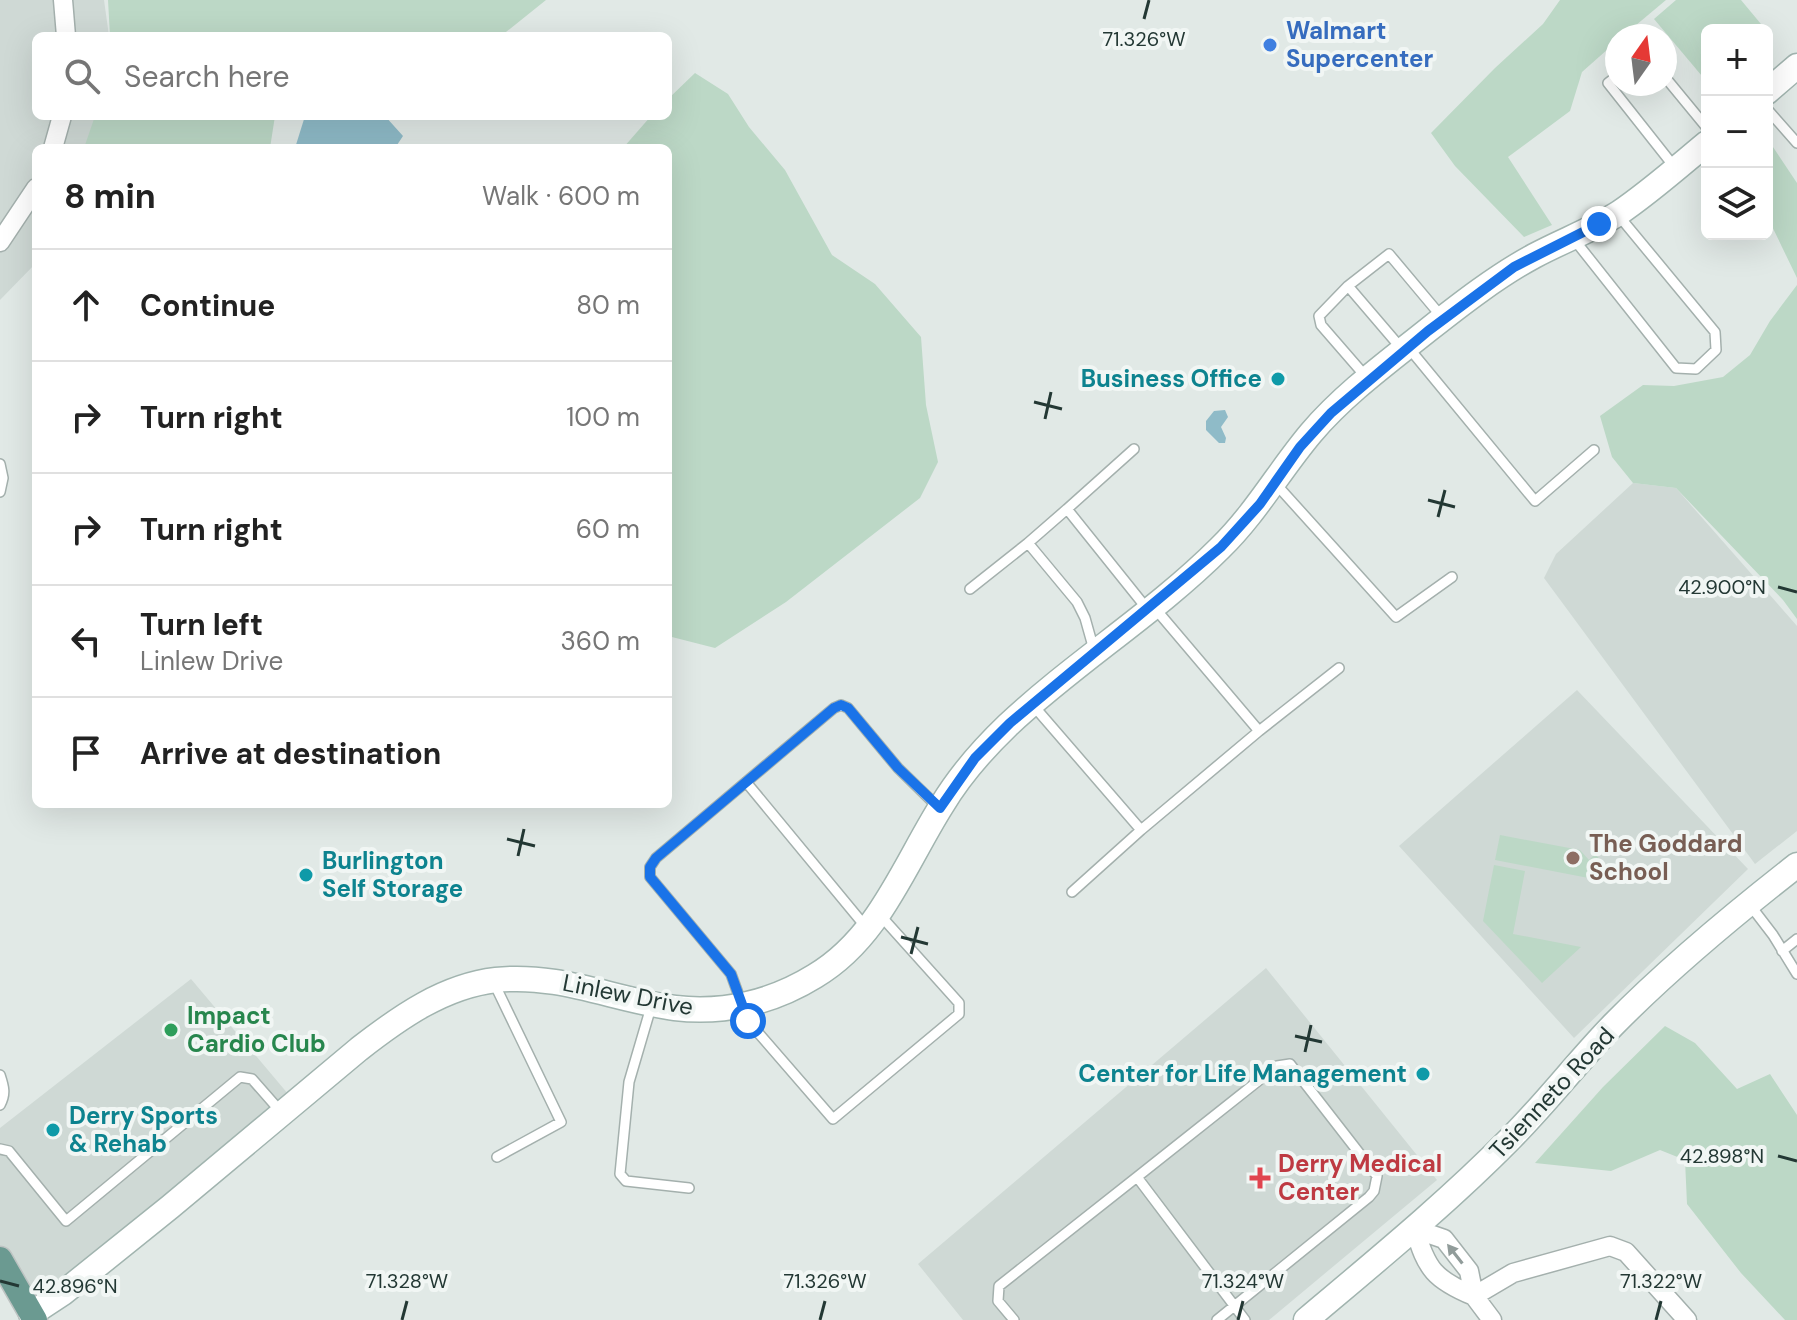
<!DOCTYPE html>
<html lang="en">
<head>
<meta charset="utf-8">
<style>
	body { margin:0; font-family:"DM Sans",sans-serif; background:#f2f2f2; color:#222 }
	.controls { position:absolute; right:24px; top:24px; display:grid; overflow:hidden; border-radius:12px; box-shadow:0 8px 32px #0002 }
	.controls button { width:72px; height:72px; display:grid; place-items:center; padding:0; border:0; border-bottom:2px solid #e0e0e0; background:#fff; color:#222; font:40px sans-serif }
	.compass { position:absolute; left:1605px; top:24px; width:72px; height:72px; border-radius:50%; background:#fff; box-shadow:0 8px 32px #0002; rotate:14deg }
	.stop { position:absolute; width:24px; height:24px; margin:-18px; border:6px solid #1a73e8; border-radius:50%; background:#fff }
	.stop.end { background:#1a73e8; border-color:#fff; box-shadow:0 2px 8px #0008 }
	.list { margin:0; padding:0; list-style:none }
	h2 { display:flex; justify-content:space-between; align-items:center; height:104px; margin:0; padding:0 32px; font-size:34px }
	h2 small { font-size:26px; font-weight:400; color:#767676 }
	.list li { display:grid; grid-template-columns:52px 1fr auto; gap:24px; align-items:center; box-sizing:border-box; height:112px; padding:0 32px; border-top:2px solid #e0e0e0 }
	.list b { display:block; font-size:30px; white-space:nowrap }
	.list p { margin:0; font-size:26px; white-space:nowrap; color:#767676 }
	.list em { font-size:26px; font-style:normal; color:#767676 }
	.icon { flex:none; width:44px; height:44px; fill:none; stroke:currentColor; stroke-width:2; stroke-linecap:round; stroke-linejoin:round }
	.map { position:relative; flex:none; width:1797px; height:1320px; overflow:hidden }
	.search { position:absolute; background:#fff; box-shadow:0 8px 32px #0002; left:32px; top:32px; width:640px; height:88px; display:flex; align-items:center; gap:20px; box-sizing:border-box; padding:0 28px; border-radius:12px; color:#767676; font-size:30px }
	.panel { position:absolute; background:#fff; box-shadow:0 8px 32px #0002; left:32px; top:144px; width:640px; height:664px; border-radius:12px }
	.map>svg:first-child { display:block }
	.built { fill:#cfd9d5 }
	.green { fill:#bcd8c6 }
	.water { fill:#8fbbc8 }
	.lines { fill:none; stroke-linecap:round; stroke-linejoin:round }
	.lane-casing { stroke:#a4b0ad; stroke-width:12 }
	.street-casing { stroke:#a4b0ad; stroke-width:21 }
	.secondary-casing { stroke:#a1b4af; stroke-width:27 }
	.primary-casing { stroke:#bdc3c2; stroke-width:27 }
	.lane { stroke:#fff; stroke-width:9 }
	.street { stroke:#fff; stroke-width:18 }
	.secondary { stroke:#fff; stroke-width:24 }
	.primary { stroke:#6b9a91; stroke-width:24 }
	.oneway { fill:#919c9a }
	.route { stroke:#1a73e8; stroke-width:10 }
	.ticks { fill:none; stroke:#233834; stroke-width:3 }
	.shop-dot { fill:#3f7fe0; stroke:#f1f6f4; stroke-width:3 }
	.culture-dot { fill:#0f9aa8; stroke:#f1f6f4; stroke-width:3 }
	.education-dot { fill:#8d6e63; stroke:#f1f6f4; stroke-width:3 }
	.leisure-dot { fill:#2e9e5b; stroke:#f1f6f4; stroke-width:3 }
	.health-dot { fill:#e0444e; stroke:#f1f6f4; stroke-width:3 }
	.labels { text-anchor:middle; stroke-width:8; stroke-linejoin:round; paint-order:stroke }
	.shop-label { font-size:24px; font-weight:bold; fill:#366cbe; stroke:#f1f6f4; text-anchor:start }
	.culture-label { font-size:24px; font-weight:bold; fill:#0d838f; stroke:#f1f6f4; text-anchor:end }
	.education-label { font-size:24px; font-weight:bold; fill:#785e54; stroke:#f1f6f4; text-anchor:start }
	.street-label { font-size:24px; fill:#233834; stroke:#f1f6f4 }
	.leisure-label { font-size:24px; font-weight:bold; fill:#27864d; stroke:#f1f6f4; text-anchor:start }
	.health-label { font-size:24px; font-weight:bold; fill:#be3a42; stroke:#f1f6f4; text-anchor:start }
	.ticks-label { font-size:20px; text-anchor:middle; fill:#233834; stroke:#f1f6f4; stroke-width:8; stroke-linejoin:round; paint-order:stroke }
</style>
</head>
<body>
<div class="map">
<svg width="1797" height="1320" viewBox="0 0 1797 1320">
	<rect width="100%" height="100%" fill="#e1e9e6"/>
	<path class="built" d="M 0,0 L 104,0 L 109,36 L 36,36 L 36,116 L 102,116 L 93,148 L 36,148 L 36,263 L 0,300 Z
		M 1633,483 L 1676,488 L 1797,626 L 1797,831 L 1755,864 L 1544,578 L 1556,554 Z
		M 1577,690 L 1748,869 L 1574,1038 L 1399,846 Z
		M 1266,968 L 1437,1180 L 1269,1320 L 963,1320 L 918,1264 Z
		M 191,979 L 294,1101 L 31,1314 L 0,1259 L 0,1128 Z"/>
	<path class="green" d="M 108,0 L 546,0 L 501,36 L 110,36 Z
		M 1560,0 L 1666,0 L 1623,36 L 1617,36 L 1617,41 L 1582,72 L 1570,111 L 1508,157 L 1552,225 L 1524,237 L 1455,166 L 1431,133 L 1495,68 L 1543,24 Z
		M 1676,0 L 1741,0 L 1766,30 L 1707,30 L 1707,82 L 1654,19 Z
		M 695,73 L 728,94 L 749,127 L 785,170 L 832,255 L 875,284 L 921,337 L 926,405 L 938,462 L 920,498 L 786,602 L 715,648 L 668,636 L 668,148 L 623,148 L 651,116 L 668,116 L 668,99 Z
		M 95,116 L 275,116 L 270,148 L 84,148 Z
		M 1767,138 L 1797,183 L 1797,278 L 1767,216 Z
		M 1797,285 L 1797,619 L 1783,600 L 1676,488 L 1633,483 L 1612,457 L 1600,416 L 1643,385 L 1674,386 L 1723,377 L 1750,355 L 1770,321 Z
		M 1500,835 L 1580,850 L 1589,860 L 1595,854 L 1607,867 L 1604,881 L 1495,860 Z
		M 1494,865 L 1525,871 L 1513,934 L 1581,947 L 1542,983 L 1483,921 Z
		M 1665,1026 L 1695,1043 L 1737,1089 L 1770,1074 L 1797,1115 L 1797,1320 L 1785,1320 L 1741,1273 L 1687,1204 L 1685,1160 L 1660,1150 L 1611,1171 L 1535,1163 L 1603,1087 Z"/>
	<path class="water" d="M 305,116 L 385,116 L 403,136 L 395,148 L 295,148 Z
		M 1225,410 L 1228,417 L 1221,427 L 1226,438 L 1225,443 L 1219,443 L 1206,430 L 1206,421 L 1214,411 Z"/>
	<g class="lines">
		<defs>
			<path id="lane" d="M 1617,76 L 1608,83 L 1676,169
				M 1665,77 L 1707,128
				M 1767,109 L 1797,143
				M 1573,238 L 1676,368 L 1696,369 L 1716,350 L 1715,332 L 1619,216
				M 1348,286 L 1401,348
				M 1408,347 L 1535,501 L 1594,450
				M 1367,378 L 1321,325 L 1319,316 L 1348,286 L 1389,254 L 1441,316
				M 0,464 L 3,478 L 0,492
				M 1275,483 L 1396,617 L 1452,577
				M 1067,509 L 1134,449
				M 970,589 L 1028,543
				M 1094,650 L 1085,618 L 1077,602 L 1028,543 L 1067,509 L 1148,610
				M 1032,704 L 1141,830 L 1259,731 L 1153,606
				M 1259,731 L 1339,668
				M 746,782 L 834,708 L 841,705 L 848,708 L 898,768 L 938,807
				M 1072,892 L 1141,830
				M 1750,905 L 1773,935 L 1797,974
				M 865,926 L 746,782 L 656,858 L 650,867 L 650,877 L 731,974 L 748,1021 L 833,1119 L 959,1014 L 959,1003 L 880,915
				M 1782,951 L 1797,939
				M 494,983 L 561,1122 L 497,1157
				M 651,1007 L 629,1082 L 620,1174 L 626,1181 L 689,1188
				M 0,1075 C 4,1087 6,1094 0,1105
				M 0,1149 L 9,1151 L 66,1221 L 240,1077 L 252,1079 L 281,1112
				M 1137,1177 L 1277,1066 L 1290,1064 L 1377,1176 L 1374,1191 L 1369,1197 L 1217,1320
				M 1014,1320 L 998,1301 L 999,1286 L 1137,1177 L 1245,1320"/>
			<path id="street" d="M 63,0 L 66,36
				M 53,148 L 62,116
				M 0,242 L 36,188
				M 1415,1229 L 1444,1239 L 1469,1271 L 1474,1296 L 1492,1320
				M 1415,1229 C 1426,1269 1435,1280 1474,1296
				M 1474,1296 L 1513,1273 L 1610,1246 L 1626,1252 L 1687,1320"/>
			<path id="secondary" d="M 1767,92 L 1797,66
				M 31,1314 L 63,1293 L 170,1207 L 359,1049 C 400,1017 444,986 496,980 C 559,973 614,1000 675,1008 C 724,1014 773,1002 815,976 C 879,938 904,865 942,805 C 960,775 983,749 1008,725 C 1075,662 1155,613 1220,548 C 1256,513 1279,471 1311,433 C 1344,394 1388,362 1428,330 C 1461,304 1497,276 1534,256 C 1562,241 1592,230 1619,213 C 1650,192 1678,167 1707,143
				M 1306,1320 C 1376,1261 1447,1203 1511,1138 C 1547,1102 1578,1061 1613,1025 C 1670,967 1733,915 1797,865"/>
			<path id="primary" d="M 0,1259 L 35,1320"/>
		</defs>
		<use href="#lane" class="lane-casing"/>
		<use href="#street" class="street-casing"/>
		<use href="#secondary" class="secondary-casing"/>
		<use href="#primary" class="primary-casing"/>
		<use href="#lane" class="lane"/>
		<use href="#street" class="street"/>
		<use href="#secondary" class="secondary"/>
		<use href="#primary" class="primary"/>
	</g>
	<defs><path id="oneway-solid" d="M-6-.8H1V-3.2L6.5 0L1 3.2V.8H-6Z" transform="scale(2)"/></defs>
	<use class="oneway" href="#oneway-solid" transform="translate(1455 1254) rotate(-128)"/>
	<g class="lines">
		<path class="route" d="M 748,1021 L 731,974 L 650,877 L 650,867 L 656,858 L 834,708 L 841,705 L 848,708 L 898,768 L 940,808 L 975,758 L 1010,723 L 1221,547 L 1260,504 L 1300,447 L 1331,413 L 1428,331 L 1514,267 L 1599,224"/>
	</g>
	<path class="ticks" d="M 1144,19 L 1149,0M 1034,402 L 1062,409M 1045,419 L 1051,392M 1428,500 L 1455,507M 1438,517 L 1445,490M 1778,587 L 1797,592M 507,839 L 535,846M 518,856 L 524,829M 901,937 L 928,944M 911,954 L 918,927M 1295,1036 L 1322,1042M 1305,1052 L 1311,1025M 1778,1156 L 1797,1161M 0,1281 L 19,1286M 402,1320 L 407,1301M 820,1320 L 825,1301M 1238,1320 L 1243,1301M 1656,1320 L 1661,1301"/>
	<circle class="shop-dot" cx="1270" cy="45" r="8"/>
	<g class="culture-dot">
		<circle cx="1278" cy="379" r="8"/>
		<circle cx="306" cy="875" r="8"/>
		<circle cx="1423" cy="1074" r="8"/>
		<circle cx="53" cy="1130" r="8"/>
	</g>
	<circle class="education-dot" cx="1573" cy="858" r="8"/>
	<circle class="leisure-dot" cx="171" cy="1030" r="8"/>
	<path class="health-dot" d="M1256 1166h8v8h8v8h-8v8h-8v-8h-8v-8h8z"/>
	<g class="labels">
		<g class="shop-label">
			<text x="1286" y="39">Walmart<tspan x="1286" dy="28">Supercenter</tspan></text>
		</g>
		<g class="culture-label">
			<text x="1262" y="387">Business Office</text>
			<text x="322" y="869" text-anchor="start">Burlington<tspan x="322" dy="28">Self Storage</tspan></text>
			<text x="1407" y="1082">Center for Life Management</text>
			<text x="69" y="1124" text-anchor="start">Derry Sports<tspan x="69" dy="28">&amp; Rehab</tspan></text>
		</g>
		<g class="education-label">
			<text x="1589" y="852">The Goddard<tspan x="1589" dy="28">School</tspan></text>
		</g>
		<g class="street-label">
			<text transform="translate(628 995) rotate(11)" y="8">Linlew Drive</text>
			<text transform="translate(1552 1093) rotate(-47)" y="8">Tsienneto Road</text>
		</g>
		<g class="leisure-label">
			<text x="187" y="1024">Impact<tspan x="187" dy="28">Cardio Club</tspan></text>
		</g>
		<g class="health-label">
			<text x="1278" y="1172">Derry Medical<tspan x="1278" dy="28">Center</tspan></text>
		</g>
	</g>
	<g class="ticks-label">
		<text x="1144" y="46">71.326°W</text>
		<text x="1722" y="594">42.900°N</text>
		<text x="1722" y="1163">42.898°N</text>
		<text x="407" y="1288">71.328°W</text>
		<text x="825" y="1288">71.326°W</text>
		<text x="1243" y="1288">71.324°W</text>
		<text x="1661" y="1288">71.322°W</text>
		<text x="75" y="1293">42.896°N</text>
	</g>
</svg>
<div class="controls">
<button>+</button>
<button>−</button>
<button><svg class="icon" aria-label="layers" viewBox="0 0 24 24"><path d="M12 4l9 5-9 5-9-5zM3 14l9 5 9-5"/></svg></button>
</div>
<svg class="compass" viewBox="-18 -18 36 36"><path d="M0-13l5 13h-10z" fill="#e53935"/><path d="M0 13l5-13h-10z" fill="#767676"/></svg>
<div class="stop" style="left:748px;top:1021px"></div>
<div class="stop end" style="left:1599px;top:224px"></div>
<div class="search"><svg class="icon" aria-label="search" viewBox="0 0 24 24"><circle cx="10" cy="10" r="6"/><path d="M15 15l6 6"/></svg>Search here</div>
<section class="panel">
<h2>8 min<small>Walk · 600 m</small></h2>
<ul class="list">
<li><svg class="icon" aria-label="ahead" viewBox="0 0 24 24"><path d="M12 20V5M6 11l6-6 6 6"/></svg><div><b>Continue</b></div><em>80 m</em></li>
<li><svg class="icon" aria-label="right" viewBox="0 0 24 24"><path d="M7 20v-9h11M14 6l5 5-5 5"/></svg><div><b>Turn right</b></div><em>100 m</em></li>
<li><svg class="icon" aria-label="right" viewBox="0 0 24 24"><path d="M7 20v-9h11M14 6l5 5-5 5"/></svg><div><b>Turn right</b></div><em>60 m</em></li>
<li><svg class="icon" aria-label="left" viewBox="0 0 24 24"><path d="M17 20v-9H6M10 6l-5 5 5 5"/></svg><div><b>Turn left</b><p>Linlew Drive</p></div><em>360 m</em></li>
<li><svg class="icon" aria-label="arrive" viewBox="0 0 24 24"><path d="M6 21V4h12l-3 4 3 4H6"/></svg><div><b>Arrive at destination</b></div></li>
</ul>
</section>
</div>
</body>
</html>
